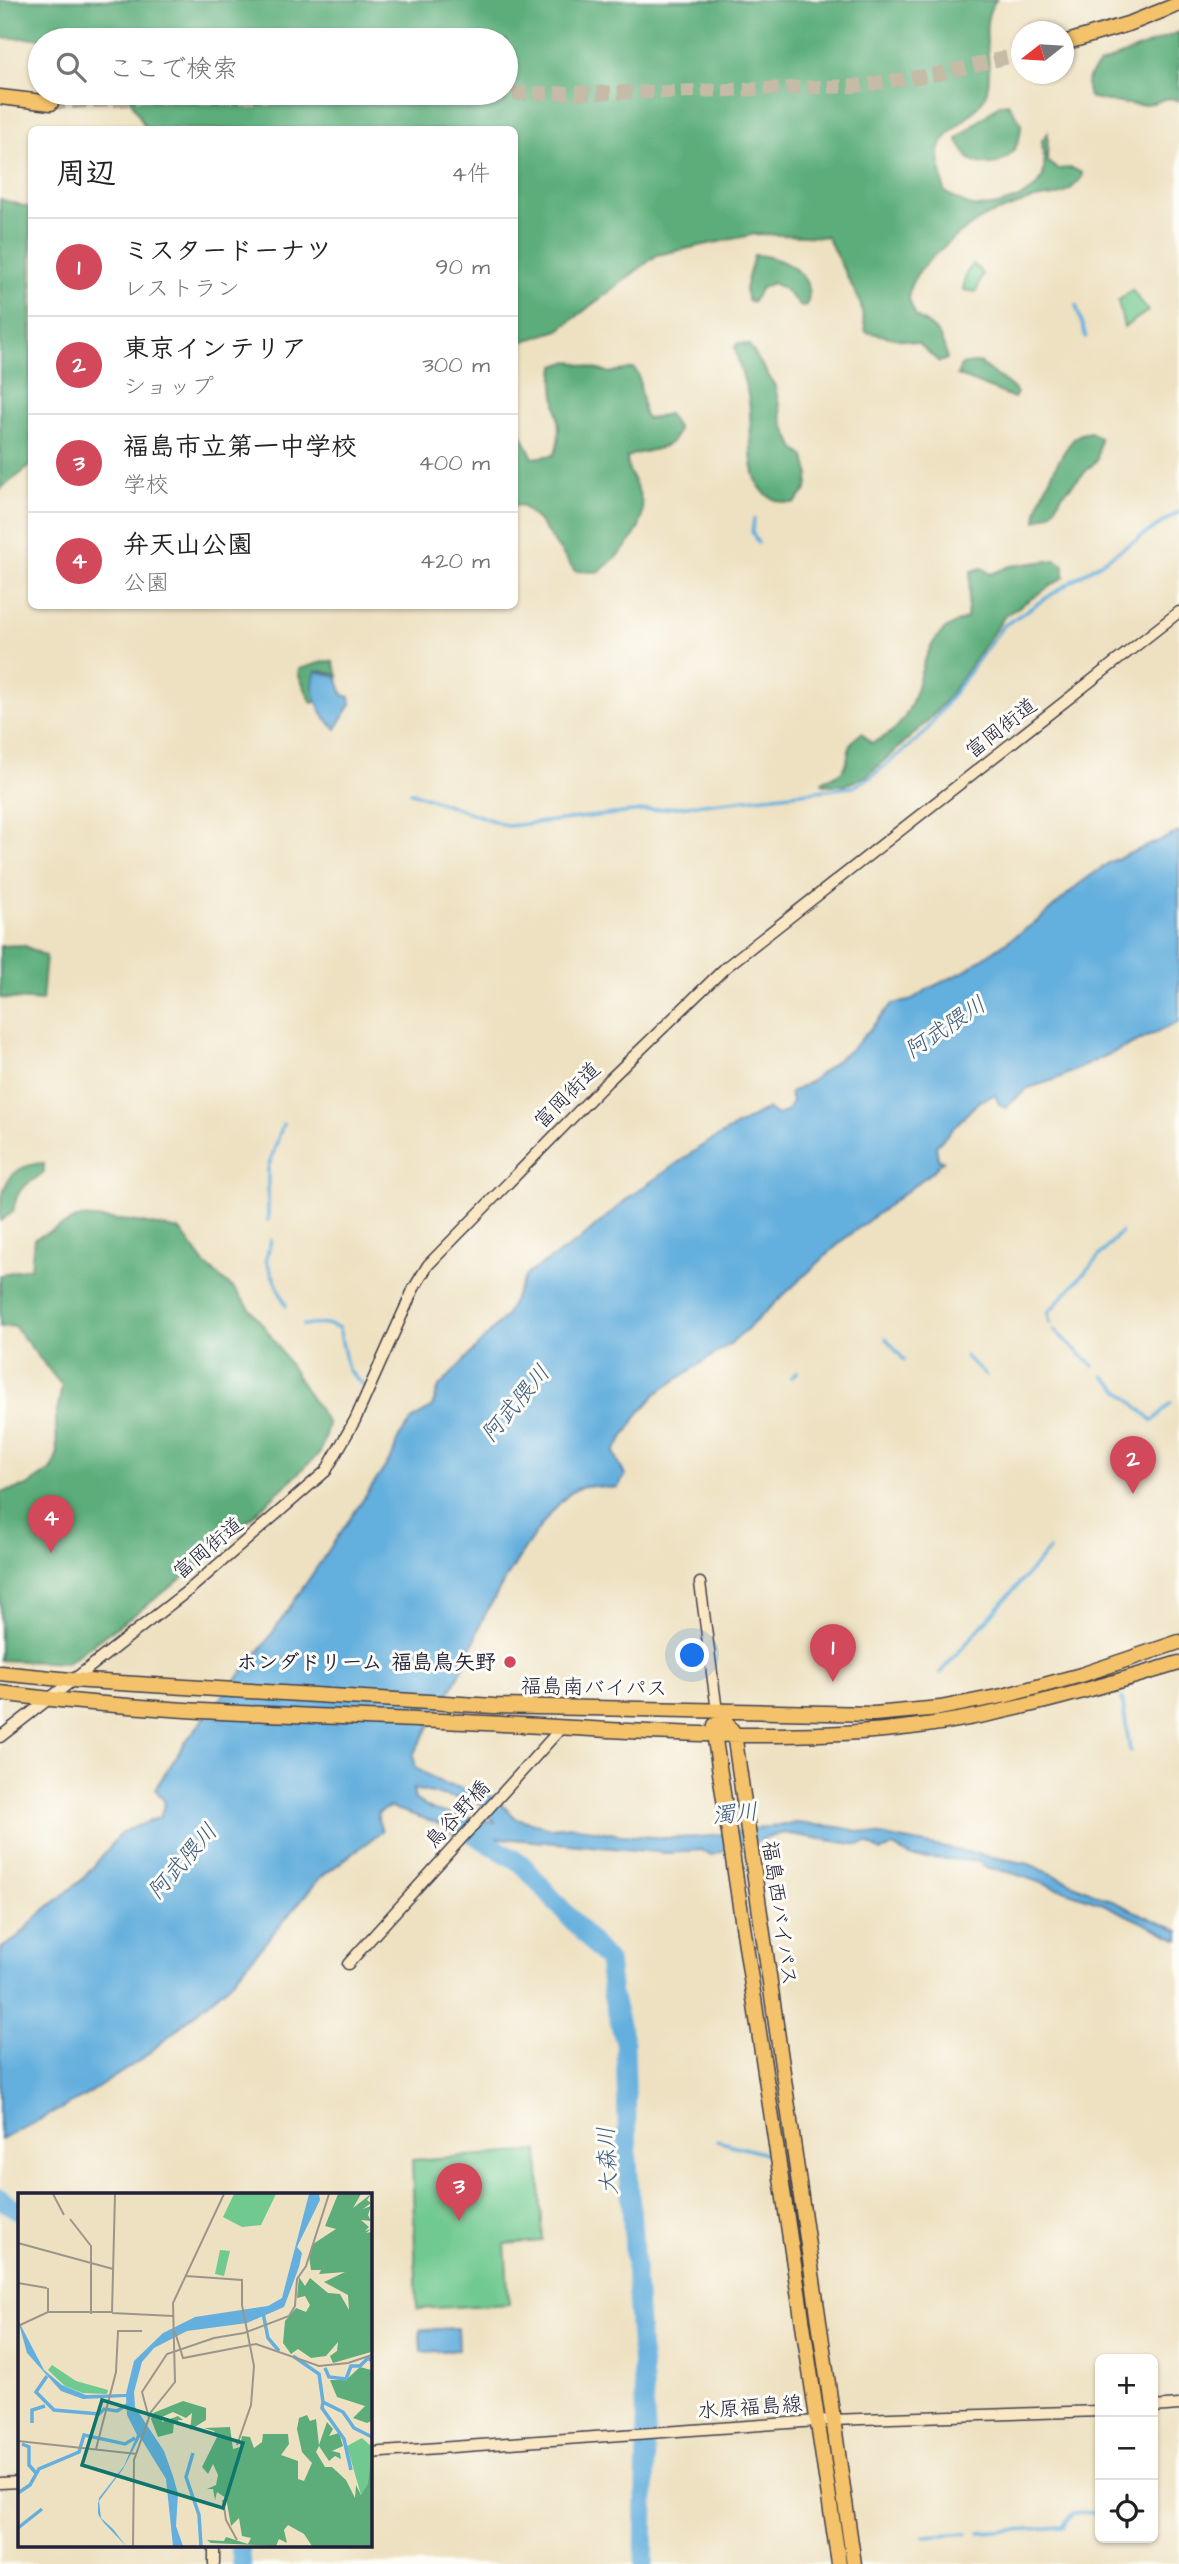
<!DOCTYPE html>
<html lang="ja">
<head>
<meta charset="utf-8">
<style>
	body { margin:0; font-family:"Architects Daughter","Klee One",sans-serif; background:#f2f2f2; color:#222 }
	.controls { position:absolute; right:21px; bottom:21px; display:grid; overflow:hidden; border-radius:10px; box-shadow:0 2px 5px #0004 }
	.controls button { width:63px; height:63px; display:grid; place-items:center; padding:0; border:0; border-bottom:2px solid #e0e0e0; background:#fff; color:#222; font:35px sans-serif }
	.compass { position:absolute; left:1011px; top:21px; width:63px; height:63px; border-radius:50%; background:#fff; box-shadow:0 2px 5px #0004; rotate:253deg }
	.you { position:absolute; left:693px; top:1656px; width:24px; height:24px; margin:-18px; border:5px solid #fff; border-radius:50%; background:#1a73e8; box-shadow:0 0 0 10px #1a73e833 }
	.badge { display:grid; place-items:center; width:46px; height:46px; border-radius:50%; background:#d1495b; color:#fff; font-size:23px; font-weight:700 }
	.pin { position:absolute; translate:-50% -58px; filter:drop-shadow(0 2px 4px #0008) }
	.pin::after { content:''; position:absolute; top:37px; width:24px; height:21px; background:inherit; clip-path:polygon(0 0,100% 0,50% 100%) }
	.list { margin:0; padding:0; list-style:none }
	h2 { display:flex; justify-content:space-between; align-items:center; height:91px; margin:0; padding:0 28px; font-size:30px }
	h2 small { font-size:23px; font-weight:400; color:#767676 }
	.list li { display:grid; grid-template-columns:46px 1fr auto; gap:21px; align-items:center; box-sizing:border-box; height:98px; padding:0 28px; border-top:2px solid #e0e0e0 }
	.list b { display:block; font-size:26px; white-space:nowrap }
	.list p { margin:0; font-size:23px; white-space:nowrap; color:#767676 }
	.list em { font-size:23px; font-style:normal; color:#767676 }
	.icon { flex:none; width:38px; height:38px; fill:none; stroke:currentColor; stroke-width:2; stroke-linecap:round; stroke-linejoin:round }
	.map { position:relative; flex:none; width:1179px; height:2564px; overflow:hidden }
	.search { position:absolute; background:#fff; box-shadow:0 2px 5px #0004; left:28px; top:28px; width:490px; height:77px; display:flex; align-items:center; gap:18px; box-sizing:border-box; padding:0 24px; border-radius:38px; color:#767676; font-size:26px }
	.panel { position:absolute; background:#fff; box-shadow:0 2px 5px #0004; left:28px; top:126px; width:490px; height:483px; border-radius:10px }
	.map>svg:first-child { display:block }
	.green { fill:#70c98f; stroke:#497665; stroke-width:2 }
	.forest { fill:#5cad7a; stroke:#3f685a; stroke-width:2 }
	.water { fill:#64afdd; stroke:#43688c; stroke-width:2; fill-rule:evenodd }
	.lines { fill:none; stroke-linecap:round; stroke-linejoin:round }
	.stream { stroke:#64afdd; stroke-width:3.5 }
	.river { stroke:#64afdd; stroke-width:19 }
	.highway-tunnel { stroke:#c5bba6; stroke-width:14; stroke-dasharray:14 7; stroke-linecap:butt }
	.secondary-casing { stroke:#413f4f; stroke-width:13 }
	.highway-casing { stroke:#413f4f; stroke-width:17 }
	.secondary { stroke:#fae7c3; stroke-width:10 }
	.highway { stroke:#f3c26a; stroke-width:14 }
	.poi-dot { fill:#d1495b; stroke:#fdfcf7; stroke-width:2.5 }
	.labels { text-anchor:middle; stroke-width:6; stroke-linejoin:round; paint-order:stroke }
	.street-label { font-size:21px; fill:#22223b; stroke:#fdfcf7 }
	.poi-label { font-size:21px; font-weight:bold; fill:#22223b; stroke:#fdfcf7; text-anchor:end }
	.water-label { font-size:23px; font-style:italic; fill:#3c5a7c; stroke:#fdfcf7 }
	.inset-river { fill:none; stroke:#64afdd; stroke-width:3.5 }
	.inset-road { fill:none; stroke:#9c958b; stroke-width:2 }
	.view { fill:#0f766e; fill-opacity:0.15; stroke:#0f766e; stroke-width:3.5 }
	.inset-edge { fill:none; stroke:#22223b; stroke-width:3.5 }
</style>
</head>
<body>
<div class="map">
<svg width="1179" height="2564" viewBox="0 0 1179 2564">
	<rect width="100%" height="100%" fill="#fdfcf7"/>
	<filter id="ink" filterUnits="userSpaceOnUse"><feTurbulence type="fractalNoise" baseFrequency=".0143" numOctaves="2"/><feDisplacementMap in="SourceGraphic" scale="14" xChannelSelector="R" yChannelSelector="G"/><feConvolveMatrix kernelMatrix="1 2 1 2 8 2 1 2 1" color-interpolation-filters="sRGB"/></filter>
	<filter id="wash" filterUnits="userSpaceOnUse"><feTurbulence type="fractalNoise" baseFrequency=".00686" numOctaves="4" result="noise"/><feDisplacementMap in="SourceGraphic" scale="28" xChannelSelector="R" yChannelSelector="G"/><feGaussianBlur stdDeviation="1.57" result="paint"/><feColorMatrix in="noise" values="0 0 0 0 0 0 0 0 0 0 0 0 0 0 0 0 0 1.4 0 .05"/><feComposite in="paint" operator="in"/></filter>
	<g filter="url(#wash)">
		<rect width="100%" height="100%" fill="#eee1c1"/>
		<path class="green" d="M 973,264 L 983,274 L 976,292 L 963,290 L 966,274 Z
			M 1132,290 L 1148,311 L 1124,327 L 1118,301 Z
			M 538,2151 L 543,2241 L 505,2244 L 509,2304 L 417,2309 L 412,2160 Z"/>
		<path class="forest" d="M 0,0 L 996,0 C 976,24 995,61 987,90 C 980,117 941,129 939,153 C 939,165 943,179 944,191 C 953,197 962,204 973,206 C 995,209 1032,198 1042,178 C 1047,167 1042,152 1042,140 L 1048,133 L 1047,161 L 1057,169 L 1072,168 L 1082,173 L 1082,177 C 1061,205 1048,191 1020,204 C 1010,208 995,212 985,217 C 964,229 906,271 909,297 C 909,303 914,311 916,317 C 936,328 943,336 947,359 L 939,362 L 918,343 L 866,332 L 860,302 L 827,237 L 756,234 L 657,255 L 559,330 L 524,341 L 515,355 L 514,130 L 146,129 L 127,93 L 506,93 L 506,40 L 0,38 Z
			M 1179,32 L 1179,101 C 1167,94 1159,103 1146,105 C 1135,106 1099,100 1089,97 C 1084,82 1088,74 1100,64 Z
			M 1008,103 L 1021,123 C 1022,153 997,176 968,158 L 957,139 L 1000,104 Z
			M 0,199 L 31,208 L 32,465 L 0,489 Z
			M 754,255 C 779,255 820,275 806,306 L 801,307 L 783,288 L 772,283 L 761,288 L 753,302 L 748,301 L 745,289 Z
			M 738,343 L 749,345 L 775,386 L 783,423 L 795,449 L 805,457 L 809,473 L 807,489 L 795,503 C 737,504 755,437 749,400 C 746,382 738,365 735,347 Z
			M 569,361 L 609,373 L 634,368 L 639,376 L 644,415 L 648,419 L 668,414 L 678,429 C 672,454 645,448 627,457 C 626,472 638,485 641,499 C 650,529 619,556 599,572 L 575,571 L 538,520 L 521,505 L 515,506 L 515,421 L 533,458 L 554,455 C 567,426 549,395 555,366 Z
			M 980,362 C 992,376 1008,380 1017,393 L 1014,398 L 957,375 L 961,365 Z
			M 1091,432 L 1100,439 L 1097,460 L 1062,495 L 1052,513 L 1036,521 C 1036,502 1061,451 1076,437 C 1080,433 1085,433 1091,432 Z
			M 1055,560 L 1064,565 L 1064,577 L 1005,616 L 947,699 L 926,723 L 867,776 L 845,785 L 824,785 L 822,782 C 828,778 837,776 842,771 C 854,755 841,747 862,733 L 871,743 C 930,723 908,656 947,628 C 953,624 961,621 967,618 L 971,571 L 982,568 L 991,574 L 1010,566 Z
			M 326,661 L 333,662 L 338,675 L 321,671 L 314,684 L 317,701 L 312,703 L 298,674 L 299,669 Z
			M 23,945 L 46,956 L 42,1001 L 0,998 L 0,946 Z
			M 44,1163 L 44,1172 C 25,1188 18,1183 13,1212 L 0,1221 C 0,1189 7,1165 44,1163 Z
			M 80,1217 L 131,1221 L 180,1230 L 205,1264 L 237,1292 L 269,1333 L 328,1424 L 320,1453 L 202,1563 L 135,1614 L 66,1663 L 0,1660 L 0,1493 L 27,1486 L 52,1469 L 57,1455 L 56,1417 L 62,1386 L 14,1326 L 0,1327 L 0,1275 L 31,1267 L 34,1239 Z"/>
		<path class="water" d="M 316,671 L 337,677 L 343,695 L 350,697 L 351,704 L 336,729 C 321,717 307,690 316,671 Z
			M 1179,832 L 1179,1022 L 1054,1080 L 1028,1088 L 1005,1108 L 999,1104 L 995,1095 L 979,1101 L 936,1146 L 938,1159 L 943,1161 L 933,1171 L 843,1240 L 734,1341 L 657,1393 L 640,1412 L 614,1452 L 625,1476 L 618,1487 C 603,1491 593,1481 577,1489 C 550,1502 502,1584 486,1613 C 477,1628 474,1646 466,1662 C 449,1694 430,1724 413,1755 L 416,1768 L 444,1784 L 491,1795 L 516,1818 L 551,1828 L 573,1826 L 621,1835 L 669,1838 L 703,1837 L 795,1823 L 838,1827 L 1029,1864 L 1179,1931 L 1179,1940 L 1101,1903 L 1012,1873 L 988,1868 L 977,1861 L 912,1857 L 893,1847 L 881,1851 L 867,1843 L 859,1845 L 783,1833 L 711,1855 L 701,1850 L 668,1853 L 455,1834 L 437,1823 L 390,1807 L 379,1812 L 378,1819 L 382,1831 L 319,1879 L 231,1983 L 142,2059 L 82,2098 L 0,2140 L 0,1949 L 16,1939 L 41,1913 L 83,1879 L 122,1832 L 160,1817 L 165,1802 L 155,1789 L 189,1737 L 262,1648 L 392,1457 L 399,1437 L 413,1419 L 432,1407 L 439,1387 L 505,1317 L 526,1275 L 580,1240 L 628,1198 L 703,1145 L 767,1109 L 777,1115 L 786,1112 L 792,1102 L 790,1093 L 811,1081 L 857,1044 L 892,1004 L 909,1001 L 930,988 L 963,972 L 1040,919 L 1079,884 L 1110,862 ZM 413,1789 L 480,1803 L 495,1822 L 436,1811 L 415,1800 Z
			M 458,2328 L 459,2350 L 421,2352 L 420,2330 Z"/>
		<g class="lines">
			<path class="stream" d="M 1076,305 L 1086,337
				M 754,519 L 752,532 L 758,543
				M 411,792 L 508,826 L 853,787 L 871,777 L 924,734 L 1003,626 L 1179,512
				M 268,1220 L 268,1168 L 283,1124
				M 271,1240 L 266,1260 L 286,1306
				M 1050,1323 L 1048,1313 L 1121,1232
				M 303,1325 L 327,1324 L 339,1328 L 348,1370 L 364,1386
				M 1054,1330 L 1093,1366
				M 886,1338 L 904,1360
				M 965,1356 L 986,1376
				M 1104,1376 L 1153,1421 L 1171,1403
				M 791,1378 L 797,1372
				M 940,1673 L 1049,1550
				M 1122,1698 L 1130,1751
				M 717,2141 L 769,2155
				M 980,2532 L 1063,2527 L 1072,2514 L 1100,2512
				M 924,2536 L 968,2533"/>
			<path class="river" d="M 458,1825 L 522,1864 L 608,1961 L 612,1995 L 625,2043 L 628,2161 L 646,2430 L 644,2564
				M 0,2198 L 19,2211
				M 240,2545 L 242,2564"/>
		</g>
	</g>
	<g filter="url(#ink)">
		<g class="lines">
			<path class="highway-tunnel" d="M 51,103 L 180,97 L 664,92 L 855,86 L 938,74 L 1021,54"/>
			<defs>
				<path id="secondary" d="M 700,1583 L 717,1711
					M 0,1737 L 190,1589 L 326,1471 L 355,1420 L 414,1288 L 428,1265 L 607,1082 L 726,967 L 1179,612
					M 348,1964 L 563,1726
					M 1153,2407 L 1179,2405
					M 369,2453 L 831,2420 L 1100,2411
					M 0,2483 L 19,2482
					M 214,2564 L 214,2545"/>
				<path id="highway" d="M 1064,43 L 1131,23 L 1179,4
					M 0,97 L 51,103
					M 0,1673 L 71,1680 L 494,1706 L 874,1714 L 940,1708 L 1007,1695 L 1081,1675 L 1179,1642
					M 0,1693 C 146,1712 294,1715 441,1721 C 591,1727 745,1744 894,1729 C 992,1719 1086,1691 1179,1663
					M 717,1711 L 734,1733 L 854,2564
					M 715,1725 L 714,1733 L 839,2564"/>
			</defs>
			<use href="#secondary" class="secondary-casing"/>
			<use href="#highway" class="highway-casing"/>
			<use href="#secondary" class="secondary"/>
			<use href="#highway" class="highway"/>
		</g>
	</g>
	<circle class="poi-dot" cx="510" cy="1662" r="7"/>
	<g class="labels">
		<g class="street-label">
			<text transform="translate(1001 728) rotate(-38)" y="7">富岡街道</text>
			<text transform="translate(567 1095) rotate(-45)" y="7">富岡街道</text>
			<text transform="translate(208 1548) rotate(-40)" y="7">富岡街道</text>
			<text transform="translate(594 1687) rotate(1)" y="7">福島南バイパス</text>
			<text transform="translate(457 1814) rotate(-47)" y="7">鳥谷野橋</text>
			<text transform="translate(780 1913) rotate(82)" y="7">福島西バイパス</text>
			<text transform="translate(750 2407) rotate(-4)" y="7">水原福島線</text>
		</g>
		<g class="poi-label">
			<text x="496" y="1669">ホンダドリーム 福島鳥矢野</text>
		</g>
		<g class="water-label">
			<text transform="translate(945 1027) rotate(-34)" y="8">阿武隈川</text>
			<text transform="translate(515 1403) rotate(-50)" y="8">阿武隈川</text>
			<text transform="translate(735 1813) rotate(-6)" y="8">濁川</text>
			<text transform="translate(182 1861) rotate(-49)" y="8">阿武隈川</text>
			<text transform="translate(607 2161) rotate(-93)" y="8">大森川</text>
		</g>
	</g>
	<g transform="translate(18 2193)">
		<rect width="354" height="354" fill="#eee1c1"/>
		<path d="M 216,1 L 258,1 L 243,32 L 224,34 L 205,24 ZM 202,57 L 212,58 L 206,83 L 197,81 ZM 34,172 L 58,188 L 90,197 L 89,201 L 65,200 L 47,193 L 30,177 ZM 344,245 L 353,253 L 353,275 L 352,301 L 343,302 L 329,253 Z" fill="#70c98f"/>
		<path d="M 320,1 L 343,1 L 335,15 L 353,1 L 349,7 L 353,10 L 345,16 L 353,13 L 350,22 L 353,28 L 343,27 L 351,34 L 347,38 L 353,36 L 348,40 L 353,39 L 353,159 L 315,170 L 312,163 L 319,158 L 320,149 L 308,163 L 293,165 L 280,156 L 273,161 L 265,150 L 267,128 L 278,115 L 288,119 L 292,112 L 287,103 L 279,105 L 281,84 L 287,93 L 292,85 L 310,100 L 322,101 L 331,117 L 330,102 L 306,89 L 327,79 L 301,81 L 303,77 L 293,77 L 291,63 L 295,51 L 318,36 L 307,33 ZM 342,174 L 353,177 L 353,228 L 349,230 L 335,225 L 347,213 L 319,204 L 312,187 L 328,187 ZM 165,208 L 188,215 L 188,227 L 172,237 L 174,220 L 168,225 L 155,219 L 144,224 L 144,229 L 160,223 L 165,227 L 160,227 L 160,233 L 156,228 L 155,240 L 140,244 L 133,226 L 135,220 ZM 289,222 L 292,228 L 298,226 L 301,252 L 309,229 L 315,236 L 311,243 L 321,240 L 325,253 L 314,258 L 322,260 L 323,266 L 317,263 L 311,268 L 301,253 L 298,259 L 307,274 L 314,274 L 328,287 L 337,305 L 338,292 L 343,302 L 350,291 L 353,267 L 353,353 L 294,353 L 286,341 L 270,332 L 266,337 L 269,350 L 261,346 L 258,353 L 193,350 L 189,347 L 206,348 L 208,344 L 230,351 L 233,345 L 224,343 L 221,325 L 213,333 L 208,305 L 199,299 L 197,307 L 195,296 L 189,296 L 198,292 L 200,282 L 195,271 L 190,281 L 184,274 L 199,244 L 196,238 L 186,235 L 212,234 L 215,256 L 222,254 L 224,243 L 232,244 L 236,255 L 244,249 L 245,241 L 270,241 L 271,251 L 263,262 L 280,268 L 280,286 L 286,288 L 294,270 L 284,259 L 279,236 L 281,225 Z" fill="#5cad7a"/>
		<path d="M 291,1 L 301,1 L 302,7 L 279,54 L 284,60 L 281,74 L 266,114 L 229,130 L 169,138 L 136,155 L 124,169 L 116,199 L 117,214 L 146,258 L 155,283 L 160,301 L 158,333 L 165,353 L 155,353 L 148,286 L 122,244 L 105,276 L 81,308 L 83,325 L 95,336 L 108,353 L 86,330 L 81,323 L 80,320 L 80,311 L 81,305 L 106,273 L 119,242 L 109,222 L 108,204 L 65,206 L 43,198 L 9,160 L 0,127 L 26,177 L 44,192 L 68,202 L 108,201 L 116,168 L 145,140 L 177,124 L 250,113 L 264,105 Z" fill="#64afdd"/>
		<path class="inset-river" d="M 245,120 L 250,145 L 261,158M 275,163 L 301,181 L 305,209 L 325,219 L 336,235 L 354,244M 307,175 L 311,184 L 328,186 L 333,173 L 342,173 L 350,165 L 354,168M 29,183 L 18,199 L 36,217 L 81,221 L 86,216 L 99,218 L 112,210M 305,209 L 304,215 L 326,246 L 333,277M 14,230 L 14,217 L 27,213M 4,251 L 11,254 L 11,272 L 18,280M 175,260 L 168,284 L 181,322 L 183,353M 0,300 L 12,292 L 21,276 L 61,259 L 66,242 L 107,251 L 117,245M 0,335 L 24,316"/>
		<path class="inset-road" d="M 35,1 L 46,22M 52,26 L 73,53 L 73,121M 0,50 L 95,76M 168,83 L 224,87 L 224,112 L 236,173 L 233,212 L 219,252M 0,90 L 29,95M 30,119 L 30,95M 94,120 L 97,1M 94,120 L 155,123M 0,133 L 30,119 L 94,119M 157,139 L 165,165 L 238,151 L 301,173 L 330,170 L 354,162M 131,225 L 124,199 L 149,161 L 196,145 L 226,140 L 271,123 L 277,113 L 279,86 L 288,73 L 311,1M 0,248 L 119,261M 78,256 L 98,179 L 100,138 L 124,138M 205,307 L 208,327 L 219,347M 115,353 L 116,267 L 133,219 L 157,189 L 155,110 L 206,1"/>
		<path class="view" d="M 84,207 L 225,250 L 205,315 L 64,272 Z"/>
		<rect width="354" height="354" class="inset-edge"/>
	</g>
</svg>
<div class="controls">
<button>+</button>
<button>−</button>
<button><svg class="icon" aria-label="locate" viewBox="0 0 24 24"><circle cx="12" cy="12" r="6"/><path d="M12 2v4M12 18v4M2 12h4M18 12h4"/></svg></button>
</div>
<svg class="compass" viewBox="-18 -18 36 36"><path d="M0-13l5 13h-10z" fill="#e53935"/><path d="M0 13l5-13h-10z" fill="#767676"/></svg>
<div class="you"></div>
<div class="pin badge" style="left:833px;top:1682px">1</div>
<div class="pin badge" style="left:1133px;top:1494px">2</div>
<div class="pin badge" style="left:459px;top:2221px">3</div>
<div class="pin badge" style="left:51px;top:1553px">4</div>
<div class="search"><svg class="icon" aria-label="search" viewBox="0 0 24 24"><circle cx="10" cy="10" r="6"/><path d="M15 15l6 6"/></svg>ここで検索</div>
<section class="panel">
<h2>周辺<small>4件</small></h2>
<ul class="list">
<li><span class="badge">1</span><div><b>ミスタードーナツ</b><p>レストラン</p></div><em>90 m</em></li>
<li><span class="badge">2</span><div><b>東京インテリア</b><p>ショップ</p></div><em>300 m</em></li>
<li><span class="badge">3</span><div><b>福島市立第一中学校</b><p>学校</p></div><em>400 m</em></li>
<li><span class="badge">4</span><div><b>弁天山公園</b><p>公園</p></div><em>420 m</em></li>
</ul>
</section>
</div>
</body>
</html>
